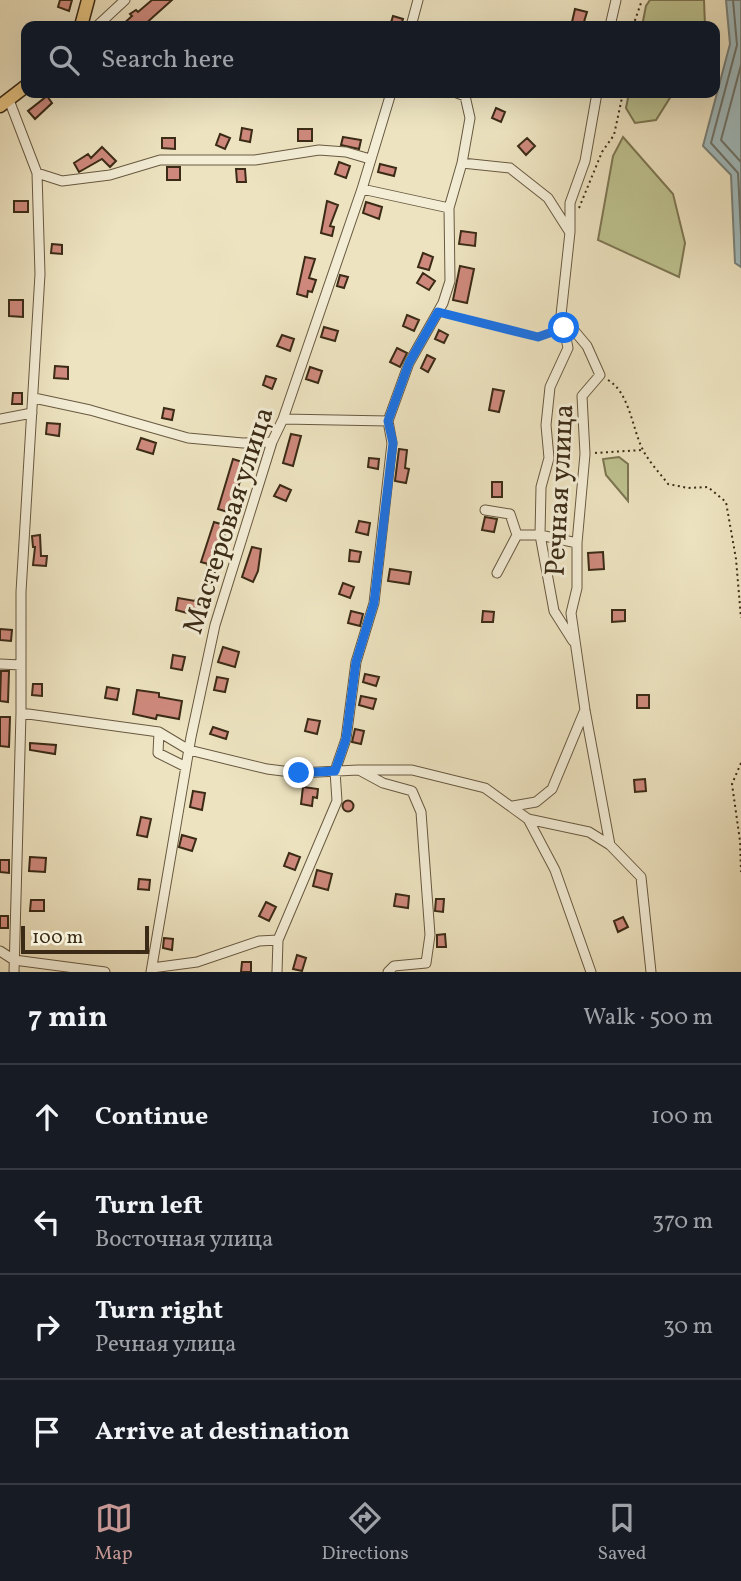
<!DOCTYPE html>
<html lang="en">
<head>
<meta charset="utf-8">
<style>
	body { margin:0; font-family:Vollkorn,serif; background:#242831; color:#f1f3f6 }
	.scale { position:absolute; left:21px; bottom:18px; width:128px; box-sizing:border-box; padding-left:7px; border:4px solid #3b2b16; border-top:0; font-size:19px; line-height:24px; white-space:nowrap; color:#3b2b16; -webkit-text-stroke:5px #f3edd6; paint-order:stroke }
	.stop { position:absolute; width:21px; height:21px; margin:-16px; border:5px solid #1a73e8; border-radius:50%; background:#fff }
	.stop.end { background:#1a73e8; border-color:#fff; box-shadow:0 2px 7px #0008 }
	.list { margin:0; padding:0; list-style:none }
	h2 { display:flex; justify-content:space-between; align-items:center; height:91px; margin:0; padding:0 28px; font-size:30px }
	h2 small { font-size:23px; font-weight:400; color:#9ea1a6 }
	.list li { display:grid; grid-template-columns:46px 1fr auto; gap:21px; align-items:center; box-sizing:border-box; height:105px; padding:0 28px; border-top:2px solid #363941 }
	.list b { display:block; font-size:26px; white-space:nowrap }
	.list p { margin:0; font-size:23px; white-space:nowrap; color:#9ea1a6 }
	.list em { font-size:23px; font-style:normal; color:#9ea1a6 }
	.icon { flex:none; width:38px; height:38px; fill:none; stroke:currentColor; stroke-width:2; stroke-linecap:round; stroke-linejoin:round }
	.map { position:relative; flex:none; width:741px; height:972px; overflow:hidden }
	.search { position:absolute; background:#171b24; box-shadow:0 7px 28px #0002; left:21px; right:21px; top:21px; height:77px; display:flex; align-items:center; gap:18px; box-sizing:border-box; padding:0 24px; border-radius:14px; color:#9ea1a6; font-size:26px }
	.sheet { height:511px; background:#171b24 }
	nav { display:flex; justify-content:space-around; align-items:center; box-sizing:border-box; height:98px; border-top:2px solid #363941; background:#171b24; font-size:19px; color:#9ea1a6 }
	nav a { display:grid; justify-items:center; gap:4px }
	nav .on { color:#c59692 }
	.map>svg:first-child { display:block }
	.green { fill:#bdc28f; stroke:#7c7652; stroke-width:2 }
	.water { fill:#a0bbbe; stroke:#78817b; stroke-width:2 }
	.lines { fill:none; stroke-linecap:round; stroke-linejoin:round }
	.shore { stroke:#6e736a; stroke-width:2 }
	.building { fill:#ce897c; stroke:#3b2b16; stroke-width:2 }
	.minor-casing { stroke:#685940; stroke-width:11 }
	.major-casing { stroke:#3b2b16; stroke-width:15 }
	.path { stroke:#3b2b16; stroke-width:2; stroke-dasharray:2 3.5; stroke-linecap:butt }
	.minor { stroke:#f3edd6; stroke-width:9 }
	.major { stroke:#e6c280; stroke-width:12 }
	.route { stroke:#1a73e8; stroke-width:9 }
	.labels { text-anchor:middle; stroke-width:6; stroke-linejoin:round; paint-order:stroke }
	.street-label { font-size:28px; fill:#3b2b16; stroke:#f3edd6 }
</style>
</head>
<body>
<div class="map">
<svg width="741" height="972" viewBox="0 0 741 972">
	<rect width="100%" height="100%" fill="#ede3c0"/>
	<filter id="stains"><feTurbulence type="fractalNoise" baseFrequency=".00286" numOctaves="4"/><feColorMatrix values="0 0 0 0 .2 0 0 0 0 .09 0 0 0 0 .02 0 0 0 .5 -.17"/></filter>
	<radialGradient id="worn" r=".72"><stop offset=".6" stop-color="#630" stop-opacity="0"/><stop offset="1" stop-color="#630" stop-opacity=".3"/></radialGradient>
	<path class="green" d="M 650,0 L 704,0 L 705,26 L 642,26 L 646,6 Z
		M 629,93 L 673,93 L 656,120 L 635,123 L 626,108 Z
		M 623,137 L 673,194 L 685,243 L 679,277 L 598,240 L 613,156 Z
		M 619,457 L 628,464 L 628,501 L 606,475 L 603,459 Z"/>
	<path class="water" d="M 726,0 L 741,0 L 741,267 L 735,263 L 731,175 L 703,146 L 730,44 Z"/>
	<g class="lines">
		<path class="shore" d="M 733,0 L 737,45 L 711,143 L 738,173 L 741,233
			M 741,65 L 721,140 L 741,162"/>
	</g>
	<path class="building" d="M 60,0 L 72,0 L 69,11 L 58,7 Z
		M 152,0 L 172,0 L 143,26 L 121,26 L 132,16 L 130,14 L 136,10 L 138,12 Z
		M 575,9 L 587,12 L 583,25 L 572,22 Z
		M 393,16 L 403,19 L 401,26 L 390,26 Z
		M 47,96 L 52,103 L 35,119 L 28,111 Z
		M 496,108 L 505,112 L 501,122 L 492,118 Z
		M 242,128 L 252,130 L 250,142 L 240,140 Z
		M 298,129 L 312,129 L 312,141 L 298,141 Z
		M 220,134 L 230,138 L 225,149 L 216,145 Z
		M 343,137 L 361,140 L 359,149 L 341,145 Z
		M 162,138 L 175,138 L 175,149 L 162,148 Z
		M 527,138 L 535,146 L 526,155 L 518,146 Z
		M 102,147 L 116,161 L 110,167 L 102,159 L 79,172 L 74,163 L 88,154 L 91,158 Z
		M 339,162 L 350,166 L 346,178 L 335,174 Z
		M 380,164 L 396,168 L 394,176 L 378,172 Z
		M 167,167 L 180,167 L 180,180 L 167,180 Z
		M 236,169 L 245,169 L 246,182 L 237,182 Z
		M 14,201 L 28,201 L 28,212 L 14,212 Z
		M 327,201 L 338,205 L 330,226 L 334,227 L 332,236 L 321,233 Z
		M 366,202 L 382,207 L 379,219 L 363,213 Z
		M 461,231 L 476,233 L 475,246 L 459,244 Z
		M 52,244 L 62,245 L 62,254 L 51,253 Z
		M 423,253 L 433,257 L 429,270 L 418,267 Z
		M 305,257 L 315,259 L 309,278 L 316,280 L 312,292 L 308,291 L 307,297 L 297,294 Z
		M 460,266 L 474,269 L 467,303 L 453,300 Z
		M 423,273 L 435,281 L 429,290 L 417,283 Z
		M 340,275 L 348,277 L 344,288 L 337,286 Z
		M 9,300 L 23,300 L 23,317 L 9,316 Z
		M 407,315 L 419,320 L 414,331 L 403,326 Z
		M 324,327 L 338,331 L 335,341 L 321,337 Z
		M 439,330 L 448,335 L 444,343 L 435,339 Z
		M 282,335 L 294,339 L 290,351 L 277,346 Z
		M 397,348 L 407,353 L 400,367 L 390,362 Z
		M 427,355 L 435,359 L 428,372 L 421,368 Z
		M 55,366 L 68,367 L 68,379 L 54,378 Z
		M 310,367 L 322,371 L 318,383 L 306,379 Z
		M 266,376 L 276,379 L 272,389 L 263,385 Z
		M 493,389 L 504,391 L 499,412 L 489,410 Z
		M 13,393 L 22,393 L 22,404 L 12,404 Z
		M 164,408 L 174,410 L 172,420 L 162,418 Z
		M 47,423 L 60,424 L 59,436 L 46,434 Z
		M 291,434 L 301,436 L 293,466 L 283,463 Z
		M 141,438 L 156,443 L 153,454 L 137,449 Z
		M 399,449 L 407,450 L 405,468 L 409,469 L 406,483 L 395,481 Z
		M 369,458 L 379,459 L 378,469 L 368,467 Z
		M 233,459 L 245,463 L 231,513 L 218,509 Z
		M 492,482 L 502,482 L 502,497 L 492,497 Z
		M 280,485 L 291,490 L 286,501 L 274,496 Z
		M 485,517 L 497,519 L 494,532 L 482,530 Z
		M 359,521 L 370,523 L 368,535 L 356,532 Z
		M 214,522 L 227,526 L 212,583 L 203,580 L 208,564 L 201,562 Z
		M 40,535 L 41,556 L 47,556 L 46,566 L 33,565 L 35,547 L 33,547 L 32,536 Z
		M 252,547 L 261,549 L 258,571 L 253,582 L 242,577 Z
		M 350,550 L 361,552 L 359,562 L 349,561 Z
		M 603,552 L 604,569 L 589,570 L 588,553 Z
		M 390,569 L 411,572 L 409,584 L 388,581 Z
		M 343,583 L 354,587 L 350,598 L 339,594 Z
		M 178,598 L 195,601 L 196,599 L 207,603 L 204,612 L 188,607 L 187,613 L 176,610 Z
		M 612,610 L 625,610 L 625,621 L 612,622 Z
		M 351,611 L 363,614 L 360,626 L 348,623 Z
		M 483,611 L 494,612 L 493,622 L 482,622 Z
		M 0,629 L 12,630 L 11,641 L 0,640 Z
		M 223,647 L 239,652 L 235,667 L 218,662 Z
		M 173,655 L 185,657 L 182,670 L 171,668 Z
		M 1,671 L 9,671 L 8,702 L 0,701 Z
		M 365,674 L 379,677 L 376,686 L 363,682 Z
		M 217,677 L 228,679 L 225,692 L 214,690 Z
		M 33,684 L 42,684 L 42,696 L 32,695 Z
		M 107,687 L 119,689 L 117,700 L 105,698 Z
		M 137,690 L 159,693 L 159,697 L 182,701 L 179,719 L 157,715 L 156,719 L 133,714 Z
		M 637,695 L 649,695 L 649,708 L 637,708 Z
		M 361,696 L 376,699 L 373,709 L 359,705 Z
		M 0,717 L 10,717 L 9,747 L 0,746 Z
		M 308,719 L 320,721 L 317,734 L 305,731 Z
		M 213,727 L 228,732 L 226,739 L 210,734 Z
		M 355,729 L 364,731 L 361,744 L 352,742 Z
		M 30,743 L 56,745 L 55,754 L 30,750 Z
		M 645,779 L 646,791 L 635,792 L 634,780 Z
		M 303,787 L 318,789 L 317,798 L 313,797 L 312,806 L 301,804 Z
		M 193,791 L 205,793 L 202,810 L 190,807 Z
		M342.5 806a5.5 5.5 0 1 1 11 0a5.5 5.5 0 1 1-11 0Z
		M 141,817 L 151,819 L 147,837 L 137,835 Z
		M 182,835 L 196,839 L 192,851 L 179,847 Z
		M 289,853 L 300,857 L 295,870 L 284,866 Z
		M 30,857 L 46,858 L 45,872 L 29,871 Z
		M 0,860 L 9,860 L 9,873 L 0,872 Z
		M 317,870 L 332,874 L 328,890 L 313,886 Z
		M 139,879 L 150,880 L 149,890 L 138,889 Z
		M 396,894 L 409,896 L 408,908 L 394,906 Z
		M 436,899 L 444,899 L 443,912 L 435,911 Z
		M 31,900 L 44,900 L 44,911 L 30,911 Z
		M 266,902 L 276,907 L 269,921 L 259,916 Z
		M 0,916 L 8,916 L 8,928 L 0,928 Z
		M 623,917 L 628,927 L 618,932 L 614,921 Z
		M 445,934 L 446,947 L 437,947 L 437,935 Z
		M 164,938 L 173,939 L 172,950 L 163,948 Z
		M 297,955 L 306,958 L 302,971 L 293,969 Z
		M 242,962 L 251,962 L 251,972 L 241,972 Z"/>
	<g class="lines">
		<defs>
			<path id="minor" d="M 97,26 L 125,0
				M 411,26 L 418,0
				M 610,26 L 616,0
				M 597,93 L 585,161 L 570,203 L 570,232 L 561,315 L 587,346 L 600,375 L 582,396 L 585,454 L 577,543 L 577,588 L 571,613 L 585,710 L 610,845
				M 9,100 L 37,173 L 40,274 L 21,592 L 21,713 L 14,972
				M 462,163 L 510,168 L 548,198 L 569,231
				M 37,173 L 62,181 L 110,175 L 160,160 L 255,160 L 319,150 L 346,152 L 370,159
				M 362,189 L 449,208
				M 562,319 L 568,348 L 550,387 L 546,425 L 549,458 L 541,487 L 540,535 L 554,611 L 573,641
				M 34,398 L 90,410 L 188,438 L 243,443 L 272,442
				M 0,419 L 32,413
				M 283,419 L 388,421
				M 485,510 L 510,514 L 517,535 L 540,535 L 577,543
				M 497,573 L 517,535
				M 0,664 L 21,665
				M 21,713 L 159,732 L 189,750 L 267,769 L 299,773 L 358,770 L 412,770 L 485,788 L 528,819 L 555,870 L 591,972
				M 159,732 L 158,753 L 186,767
				M 359,770 L 383,783 L 412,791 L 421,812 L 430,935 L 426,963 L 394,966 L 388,972
				M 513,806 L 536,802 L 552,789 L 584,712
				M 528,819 L 589,832 L 610,845 L 641,877 L 651,972
				M 0,951 L 14,960 L 105,972
				M 152,968 L 197,962 L 259,941 L 278,940
				M 151,972 L 191,737 L 215,625 L 272,442 L 283,419 L 362,189 L 391,93
				M 277,972 L 278,940 L 337,801 L 335,771 L 346,739 L 356,662 L 374,603 L 392,443 L 388,421 L 409,363 L 443,303 L 450,281 L 449,208 L 462,163 L 470,118 L 465,96 L 457,93"/>
			<path id="major" d="M 81,26 L 88,0
				M 0,106 L 26,86"/>
		</defs>
		<use href="#minor" class="minor-casing"/>
		<use href="#major" class="major-casing"/>
		<path class="path" d="M 633,26 L 642,0
			M 579,208 L 602,152 L 614,135 L 623,93
			M 446,314 L 538,337 L 555,331
			M 608,380 C 629,392 632,427 642,448 C 648,461 659,472 668,484 L 688,488 L 708,487 L 726,502 L 736,559 L 741,618
			M 595,453 L 642,450
			M 741,763 L 732,784 L 740,841 L 741,872"/>
		<use href="#minor" class="minor"/>
		<use href="#major" class="major"/>
	</g>
	<g class="lines">
		<path class="route" d="M 299,773 L 335,771 L 346,739 L 356,662 L 374,603 L 393,443 L 388,421 L 409,363 L 438,312 L 538,337 L 564,328"/>
	</g>
	<g class="labels">
		<g class="street-label">
			<text transform="translate(558 490) rotate(-87)" y="10">Речная улица</text>
			<text transform="translate(227 520) rotate(-72)" y="10">Мастеровая улица</text>
		</g>
	</g>
	<rect width="100%" height="100%" filter="url(#stains)"/>
	<rect width="100%" height="100%" fill="url(#worn)"/>
</svg>
<div class="scale">100 m</div>
<div class="stop" style="left:564px;top:328px"></div>
<div class="stop end" style="left:299px;top:773px"></div>
<div class="search"><svg class="icon" aria-label="search" viewBox="0 0 24 24"><circle cx="10" cy="10" r="6"/><path d="M15 15l6 6"/></svg>Search here</div>
</div>
<section class="sheet">
<h2>7 min<small>Walk · 500 m</small></h2>
<ul class="list">
<li><svg class="icon" aria-label="ahead" viewBox="0 0 24 24"><path d="M12 20V5M6 11l6-6 6 6"/></svg><div><b>Continue</b></div><em>100 m</em></li>
<li><svg class="icon" aria-label="left" viewBox="0 0 24 24"><path d="M17 20v-9H6M10 6l-5 5 5 5"/></svg><div><b>Turn left</b><p>Восточная улица</p></div><em>370 m</em></li>
<li><svg class="icon" aria-label="right" viewBox="0 0 24 24"><path d="M7 20v-9h11M14 6l5 5-5 5"/></svg><div><b>Turn right</b><p>Речная улица</p></div><em>30 m</em></li>
<li><svg class="icon" aria-label="arrive" viewBox="0 0 24 24"><path d="M6 21V4h12l-3 4 3 4H6"/></svg><div><b>Arrive at destination</b></div></li>
</ul>
</section>
<nav>
<a class="on"><svg class="icon" aria-label="map" viewBox="0 0 24 24"><path d="M3 6l6-2 6 2 6-2v14l-6 2-6-2-6 2zM9 4v14M15 6v14"/></svg>Map</a>
<a><svg class="icon" aria-label="directions" viewBox="0 0 24 24"><path d="M12 3l9 9-9 9-9-9zM9 14v-3h6M13 9l2 2-2 2"/></svg>Directions</a>
<a><svg class="icon" aria-label="saved" viewBox="0 0 24 24"><path d="M7 4h10v16l-5-4-5 4z"/></svg>Saved</a>
</nav>
</body>
</html>
